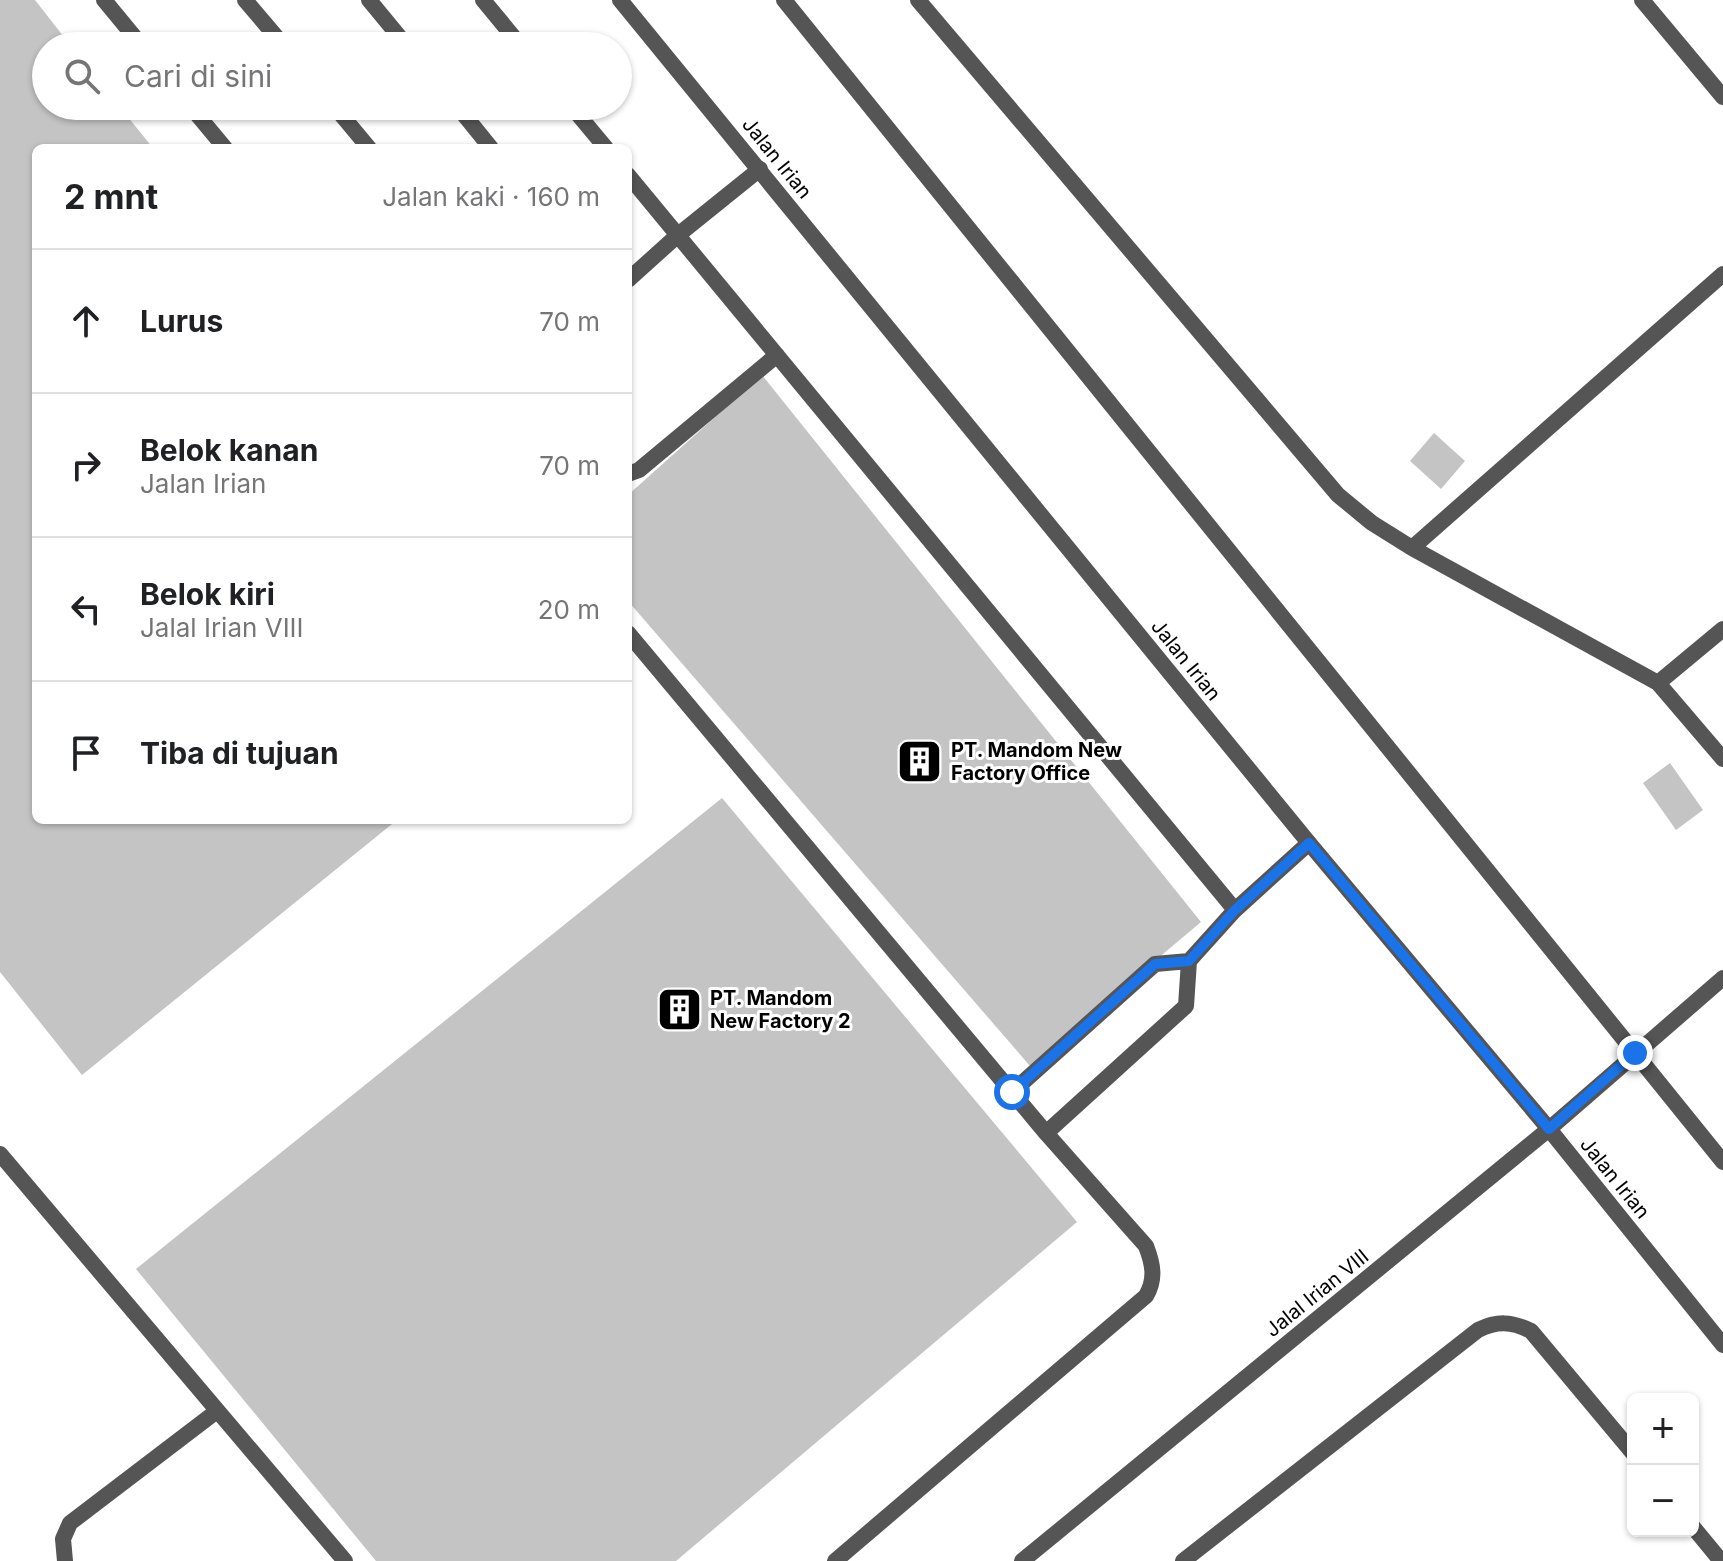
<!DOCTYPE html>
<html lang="id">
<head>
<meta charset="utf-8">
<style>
	body { margin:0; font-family:Inter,sans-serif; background:#f6f6f6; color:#202124 }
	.controls { position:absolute; right:24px; bottom:24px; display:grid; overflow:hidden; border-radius:12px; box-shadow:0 2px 6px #0004 }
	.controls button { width:72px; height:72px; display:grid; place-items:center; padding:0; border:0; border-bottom:2px solid #e0e0e0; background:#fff; color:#202124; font:40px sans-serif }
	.stop { position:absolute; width:24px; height:24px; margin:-18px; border:6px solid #1a73e8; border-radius:50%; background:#fff }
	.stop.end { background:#1a73e8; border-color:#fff; box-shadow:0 2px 8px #0008 }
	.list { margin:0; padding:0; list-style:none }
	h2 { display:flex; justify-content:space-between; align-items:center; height:104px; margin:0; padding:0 32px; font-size:34px }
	h2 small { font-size:26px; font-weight:400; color:#757577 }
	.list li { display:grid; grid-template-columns:52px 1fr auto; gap:24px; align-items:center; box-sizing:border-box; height:144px; padding:0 32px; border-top:2px solid #e0e0e0 }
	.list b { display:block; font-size:30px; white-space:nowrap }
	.list p { margin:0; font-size:26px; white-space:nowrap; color:#757577 }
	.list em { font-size:26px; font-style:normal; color:#757577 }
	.icon { flex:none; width:44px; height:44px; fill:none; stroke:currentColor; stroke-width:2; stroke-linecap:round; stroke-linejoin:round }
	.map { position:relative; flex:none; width:1723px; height:1561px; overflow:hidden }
	.search { position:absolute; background:#fff; box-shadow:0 2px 6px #0004; left:32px; top:32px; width:600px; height:88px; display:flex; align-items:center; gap:20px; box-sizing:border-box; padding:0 28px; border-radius:44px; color:#757577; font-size:30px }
	.panel { position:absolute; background:#fff; box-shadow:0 2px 6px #0004; left:32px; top:144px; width:600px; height:680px; border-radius:12px }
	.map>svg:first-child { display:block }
	.building { fill:#c4c4c4 }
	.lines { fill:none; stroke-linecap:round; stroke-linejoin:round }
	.service { stroke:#555; stroke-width:16 }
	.minor { stroke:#555; stroke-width:16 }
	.tertiary { stroke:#555; stroke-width:16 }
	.route { stroke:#1a73e8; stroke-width:10 }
	.labels { text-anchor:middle; stroke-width:6; stroke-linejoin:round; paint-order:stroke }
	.street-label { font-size:20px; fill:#000; stroke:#fff }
	.poi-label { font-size:20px; font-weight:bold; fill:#000; stroke:#fff; text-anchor:start }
</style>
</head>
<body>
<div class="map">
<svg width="1723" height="1561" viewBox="0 0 1723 1561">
	<rect width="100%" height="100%" fill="#fff"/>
	<path class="building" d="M 0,0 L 35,0 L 71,46 L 46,46 L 46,106 L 119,106 L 153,148 L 36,148 L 36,820 L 397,820 L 82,1075 L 0,972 Z
		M 762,375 L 1201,922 L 1030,1066 L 628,601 L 628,495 Z
		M 1434,433 L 1465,461 L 1441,489 L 1410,461 Z
		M 1670,763 L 1703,810 L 1676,830 L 1643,783 Z
		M 722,798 L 1077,1222 L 676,1561 L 376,1561 L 136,1269 Z"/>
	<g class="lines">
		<path class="service" d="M 104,0 L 142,46
			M 245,0 L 284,46
			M 369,0 L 407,46
			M 483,0 L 521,46
			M 918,0 L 1338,495 L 1372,523 L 1412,548 L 1658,683 L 1723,629
			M 1642,0 L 1723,97
			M 190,106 L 225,148
			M 334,106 L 369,148
			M 457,106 L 491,148
			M 571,106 L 606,148
			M 628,175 L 1235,910
			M 628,280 L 678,235 L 760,169
			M 628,474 L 639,470 L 777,355
			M 1412,548 L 1723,274
			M 628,633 L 1046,1133 L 1146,1246 C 1153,1264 1156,1279 1146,1296 L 835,1561
			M 1658,683 L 1723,759
			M 1012,1092 L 1155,964 L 1189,961
			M 1046,1133 L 1186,1006 L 1189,961 L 1235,910 L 1309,843
			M 0,1154 L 345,1561
			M 1693,1527 L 1721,1561
			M 65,1561 L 63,1539 L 70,1523 L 217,1411
			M 1183,1561 L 1478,1330 C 1497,1321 1511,1321 1531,1331 L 1633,1453"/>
		<path class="minor" d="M 1022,1561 L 1549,1129 L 1723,978"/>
		<path class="tertiary" d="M 620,0 L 1309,843 L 1549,1129 L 1723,1345
			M 784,0 L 1723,1162"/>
	</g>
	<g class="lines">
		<path class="route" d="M 1012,1092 L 1155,964 L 1189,961 L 1235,910 L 1309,843 L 1549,1129 L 1635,1053"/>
	</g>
	<defs>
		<symbol id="building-square" viewBox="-11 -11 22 22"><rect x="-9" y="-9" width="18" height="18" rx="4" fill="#000" stroke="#fff"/><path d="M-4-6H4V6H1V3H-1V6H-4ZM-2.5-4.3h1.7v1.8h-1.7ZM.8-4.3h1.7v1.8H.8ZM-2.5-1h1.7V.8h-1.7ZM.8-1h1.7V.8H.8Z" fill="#fff"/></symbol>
	</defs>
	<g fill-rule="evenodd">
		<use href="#building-square" x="894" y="736" width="51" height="51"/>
		<use href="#building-square" x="654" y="984" width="51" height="51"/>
	</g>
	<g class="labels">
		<g class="street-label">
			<text transform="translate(777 158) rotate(51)" y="7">Jalan Irian</text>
			<text transform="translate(1186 660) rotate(51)" y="7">Jalan Irian</text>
			<text transform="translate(1615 1178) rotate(51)" y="7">Jalan Irian</text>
			<text transform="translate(1317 1293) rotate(-39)" y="7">Jalal Irian VIII</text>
		</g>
		<g class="poi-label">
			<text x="951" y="757">PT. Mandom New<tspan x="951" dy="23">Factory Office</tspan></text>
			<text x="710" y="1005">PT. Mandom<tspan x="710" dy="23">New Factory 2</tspan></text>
		</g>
	</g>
</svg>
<div class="controls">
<button>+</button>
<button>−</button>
</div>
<div class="stop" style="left:1012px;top:1092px"></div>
<div class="stop end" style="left:1635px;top:1053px"></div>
<div class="search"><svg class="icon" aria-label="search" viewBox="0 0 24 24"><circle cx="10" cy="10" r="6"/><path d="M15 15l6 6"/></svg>Cari di sini</div>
<section class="panel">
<h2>2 mnt<small>Jalan kaki · 160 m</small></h2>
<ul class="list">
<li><svg class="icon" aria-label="ahead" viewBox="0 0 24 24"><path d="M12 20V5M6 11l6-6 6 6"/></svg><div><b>Lurus</b></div><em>70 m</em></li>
<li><svg class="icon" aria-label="right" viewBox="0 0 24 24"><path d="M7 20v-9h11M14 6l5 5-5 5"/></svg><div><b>Belok kanan</b><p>Jalan Irian</p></div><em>70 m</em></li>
<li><svg class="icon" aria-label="left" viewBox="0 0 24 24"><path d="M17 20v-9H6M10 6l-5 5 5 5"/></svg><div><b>Belok kiri</b><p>Jalal Irian VIII</p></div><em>20 m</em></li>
<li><svg class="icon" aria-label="arrive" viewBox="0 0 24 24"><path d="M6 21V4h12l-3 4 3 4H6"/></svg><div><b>Tiba di tujuan</b></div></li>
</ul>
</section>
</div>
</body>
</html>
